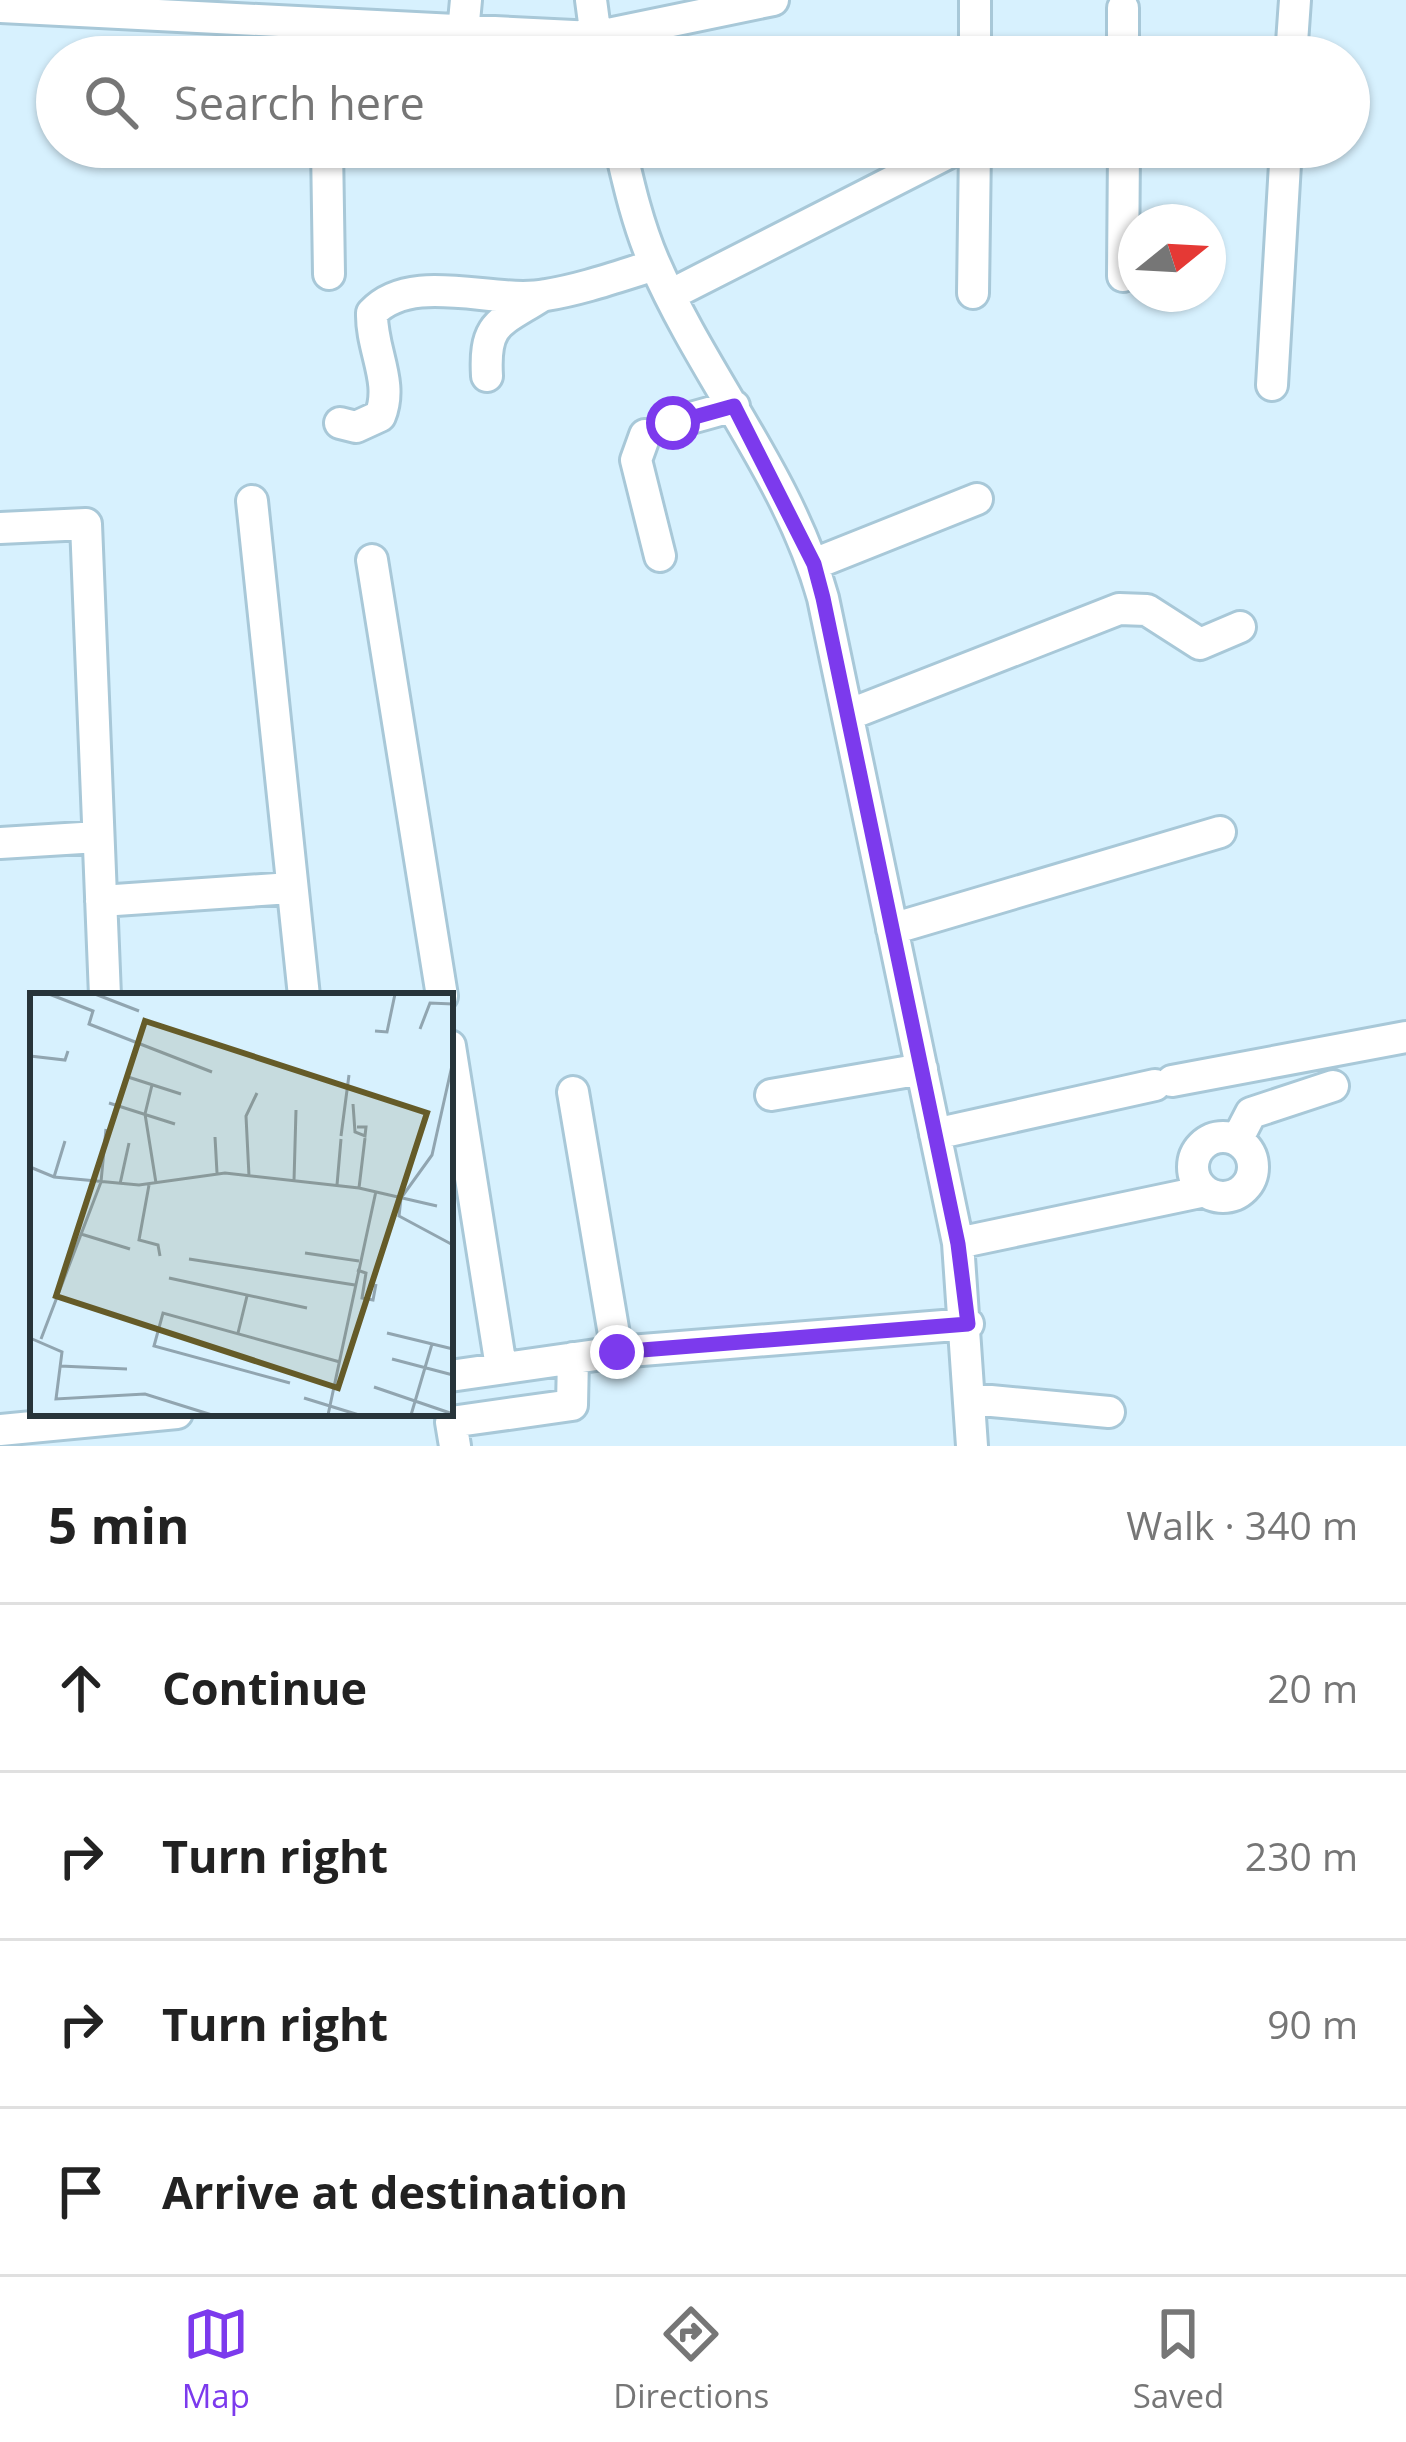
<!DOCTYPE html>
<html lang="en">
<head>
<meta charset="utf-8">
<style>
	body { margin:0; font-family:"Open Sans",sans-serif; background:#f6f6f6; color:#222 }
	.compass { position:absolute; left:1118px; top:204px; width:108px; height:108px; border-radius:50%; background:#fff; box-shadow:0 3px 9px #0004; rotate:72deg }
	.stop { position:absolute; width:36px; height:36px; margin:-27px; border:9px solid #7c3aed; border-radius:50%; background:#fff }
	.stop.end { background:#7c3aed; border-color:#fff; box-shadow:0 3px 12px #0008 }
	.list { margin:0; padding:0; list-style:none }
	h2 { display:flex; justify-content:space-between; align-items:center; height:156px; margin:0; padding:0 48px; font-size:51px }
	h2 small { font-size:39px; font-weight:400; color:#767676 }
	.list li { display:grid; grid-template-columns:78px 1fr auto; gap:36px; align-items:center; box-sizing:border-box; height:168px; padding:0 48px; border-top:3px solid #e0e0e0 }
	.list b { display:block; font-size:45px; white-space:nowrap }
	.list em { font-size:39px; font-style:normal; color:#767676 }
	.icon { flex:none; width:66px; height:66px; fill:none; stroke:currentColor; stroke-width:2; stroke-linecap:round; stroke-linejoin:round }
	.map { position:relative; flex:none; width:1406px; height:1446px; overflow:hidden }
	.search { position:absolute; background:#fff; box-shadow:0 3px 9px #0004; left:36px; right:36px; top:36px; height:132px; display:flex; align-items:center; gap:30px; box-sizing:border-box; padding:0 42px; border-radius:66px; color:#767676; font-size:45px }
	.sheet { height:828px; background:#fff }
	nav { display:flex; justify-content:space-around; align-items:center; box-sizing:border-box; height:168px; border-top:3px solid #e0e0e0; background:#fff; font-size:33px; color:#767676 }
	nav a { display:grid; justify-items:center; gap:6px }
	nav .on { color:#7c3aed }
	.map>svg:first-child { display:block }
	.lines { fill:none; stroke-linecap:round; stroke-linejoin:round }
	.minor-casing { stroke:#a8c8d8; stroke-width:36 }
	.minor { stroke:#fff; stroke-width:30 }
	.route { stroke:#7c3aed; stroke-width:15 }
	.inset-road { fill:none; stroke:#91a5b0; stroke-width:3 }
	.view { fill:#655b28; fill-opacity:0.15; stroke:#655b28; stroke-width:6 }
	.inset-edge { fill:none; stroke:#27343a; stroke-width:6 }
</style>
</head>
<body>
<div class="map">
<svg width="1406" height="1446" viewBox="0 0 1406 1446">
	<rect width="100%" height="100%" fill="#d7f1fe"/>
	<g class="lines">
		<defs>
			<path id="minor" d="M 591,0 L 598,53
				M 975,0 L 975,57
				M 0,7 L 594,37 L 773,0
				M 1123,8 L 1123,57
				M 325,25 L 326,57
				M 463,32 L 466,0
				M 1291,57 L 1295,0
				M 327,147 L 329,274
				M 620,147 C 629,186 638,225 654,262 C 704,377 789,476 823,598 L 958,1243 L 972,1446
				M 1123,276 L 1124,147
				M 973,293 L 975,147
				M 672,294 L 960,147
				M 487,376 C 484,323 499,323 540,297
				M 1272,385 L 1286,147
				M 340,423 L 356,427 L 380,416 C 394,382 371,350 372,313 C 412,270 494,305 546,295 C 583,289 619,276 655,265
				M 673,423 L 734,406
				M 645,435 L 636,460 L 660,556
				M 252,501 L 304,996
				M 0,528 L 86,524 L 105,996
				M 372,560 L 442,996
				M 814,564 L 977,499
				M 848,715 L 1119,609 L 1147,610 L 1200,644 L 1240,627
				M 0,843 L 98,837
				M 101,901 L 291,888
				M 892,929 L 1220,832
				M 450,1046 L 501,1367
				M 1172,1081 L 1406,1037
				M 573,1092 L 617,1352
				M 771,1095 L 922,1069
				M 935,1134 L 1155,1085
				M1193 1167a30 30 0 1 1 60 0a30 30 0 1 1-60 0Z
				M 1237,1140 L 1251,1113 L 1333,1086
				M 958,1243 L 1205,1191
				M 450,1376 L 617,1352 L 968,1324
				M 970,1399 L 1109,1412
				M 0,1430 L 177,1413
				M 455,1446 L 451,1422 L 572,1405 L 573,1358"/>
		</defs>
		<use href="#minor" class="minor-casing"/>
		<use href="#minor" class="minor"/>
	</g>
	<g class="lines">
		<path class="route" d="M 617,1352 L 968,1324 L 958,1244 L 823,598 L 814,564 L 734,406 L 673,423"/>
	</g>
	<g transform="translate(30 993)">
		<rect width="423" height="423" fill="#d7f1fe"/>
		<path class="inset-road" d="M 19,1 L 63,18 L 59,31 L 182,79M 65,1 L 109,18M 390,36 L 400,10 L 423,11M 345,38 L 357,39 L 365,1M 0,63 L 35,67 L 38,58M 423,68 L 402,162 L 371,205 L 369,223 L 423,252M 98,84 L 151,101M 122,92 L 115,121 L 126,190M 79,110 L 145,131M 323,111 L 325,139 L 335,143 L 336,134 L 327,134M 311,143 L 319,82M 185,144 L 187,180M 0,174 L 24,184 L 109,192 L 195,180 L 329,195 L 407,213M 219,183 L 216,123 L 227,100M 24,184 L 35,148M 264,188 L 266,117M 90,191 L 99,150M 119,192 L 109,247 L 128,252 L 130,263M 307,192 L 311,146M 329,195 L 335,145M 51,241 L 100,256M 275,260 L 329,268M 159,266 L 325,292M 327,277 L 336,280 L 332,305 L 343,307 L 346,291M 139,285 L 277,315M 208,340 L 217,303M 357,340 L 423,356M 0,345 L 32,359 L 26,406 L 115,401 L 182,422M 11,346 L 71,189 L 76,136M 362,366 L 423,382M 30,373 L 97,376M 260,390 L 124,353 L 133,320 L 310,369M 344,394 L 423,421M 274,405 L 329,422M 298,422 L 346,198M 381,422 L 402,351"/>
		<path class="view" d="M 115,28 L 397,120 L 308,395 L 26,303 Z"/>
		<rect width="423" height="423" class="inset-edge"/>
	</g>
</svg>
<svg class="compass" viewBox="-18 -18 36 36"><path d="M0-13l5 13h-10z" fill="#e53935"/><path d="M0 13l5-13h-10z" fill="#767676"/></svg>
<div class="stop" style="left:673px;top:423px"></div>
<div class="stop end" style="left:617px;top:1352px"></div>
<div class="search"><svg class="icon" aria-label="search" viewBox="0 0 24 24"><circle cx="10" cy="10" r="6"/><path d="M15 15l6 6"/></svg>Search here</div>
</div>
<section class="sheet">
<h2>5 min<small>Walk · 340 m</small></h2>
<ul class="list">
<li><svg class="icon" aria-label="ahead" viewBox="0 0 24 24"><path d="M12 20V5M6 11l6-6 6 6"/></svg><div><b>Continue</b></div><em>20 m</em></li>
<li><svg class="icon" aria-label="right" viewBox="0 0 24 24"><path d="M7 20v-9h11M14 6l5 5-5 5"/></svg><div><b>Turn right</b></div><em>230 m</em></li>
<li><svg class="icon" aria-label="right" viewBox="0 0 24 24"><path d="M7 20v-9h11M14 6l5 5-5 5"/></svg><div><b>Turn right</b></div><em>90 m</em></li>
<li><svg class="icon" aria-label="arrive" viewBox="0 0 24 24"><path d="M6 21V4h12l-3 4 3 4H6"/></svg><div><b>Arrive at destination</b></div></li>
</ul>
</section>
<nav>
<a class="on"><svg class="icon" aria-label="map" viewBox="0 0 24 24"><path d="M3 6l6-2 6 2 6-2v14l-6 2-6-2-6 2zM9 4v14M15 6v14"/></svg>Map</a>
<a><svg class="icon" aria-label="directions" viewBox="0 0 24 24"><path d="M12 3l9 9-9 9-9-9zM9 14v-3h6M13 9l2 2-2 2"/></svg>Directions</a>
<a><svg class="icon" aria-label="saved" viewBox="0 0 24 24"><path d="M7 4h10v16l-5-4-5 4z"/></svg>Saved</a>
</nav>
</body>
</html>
